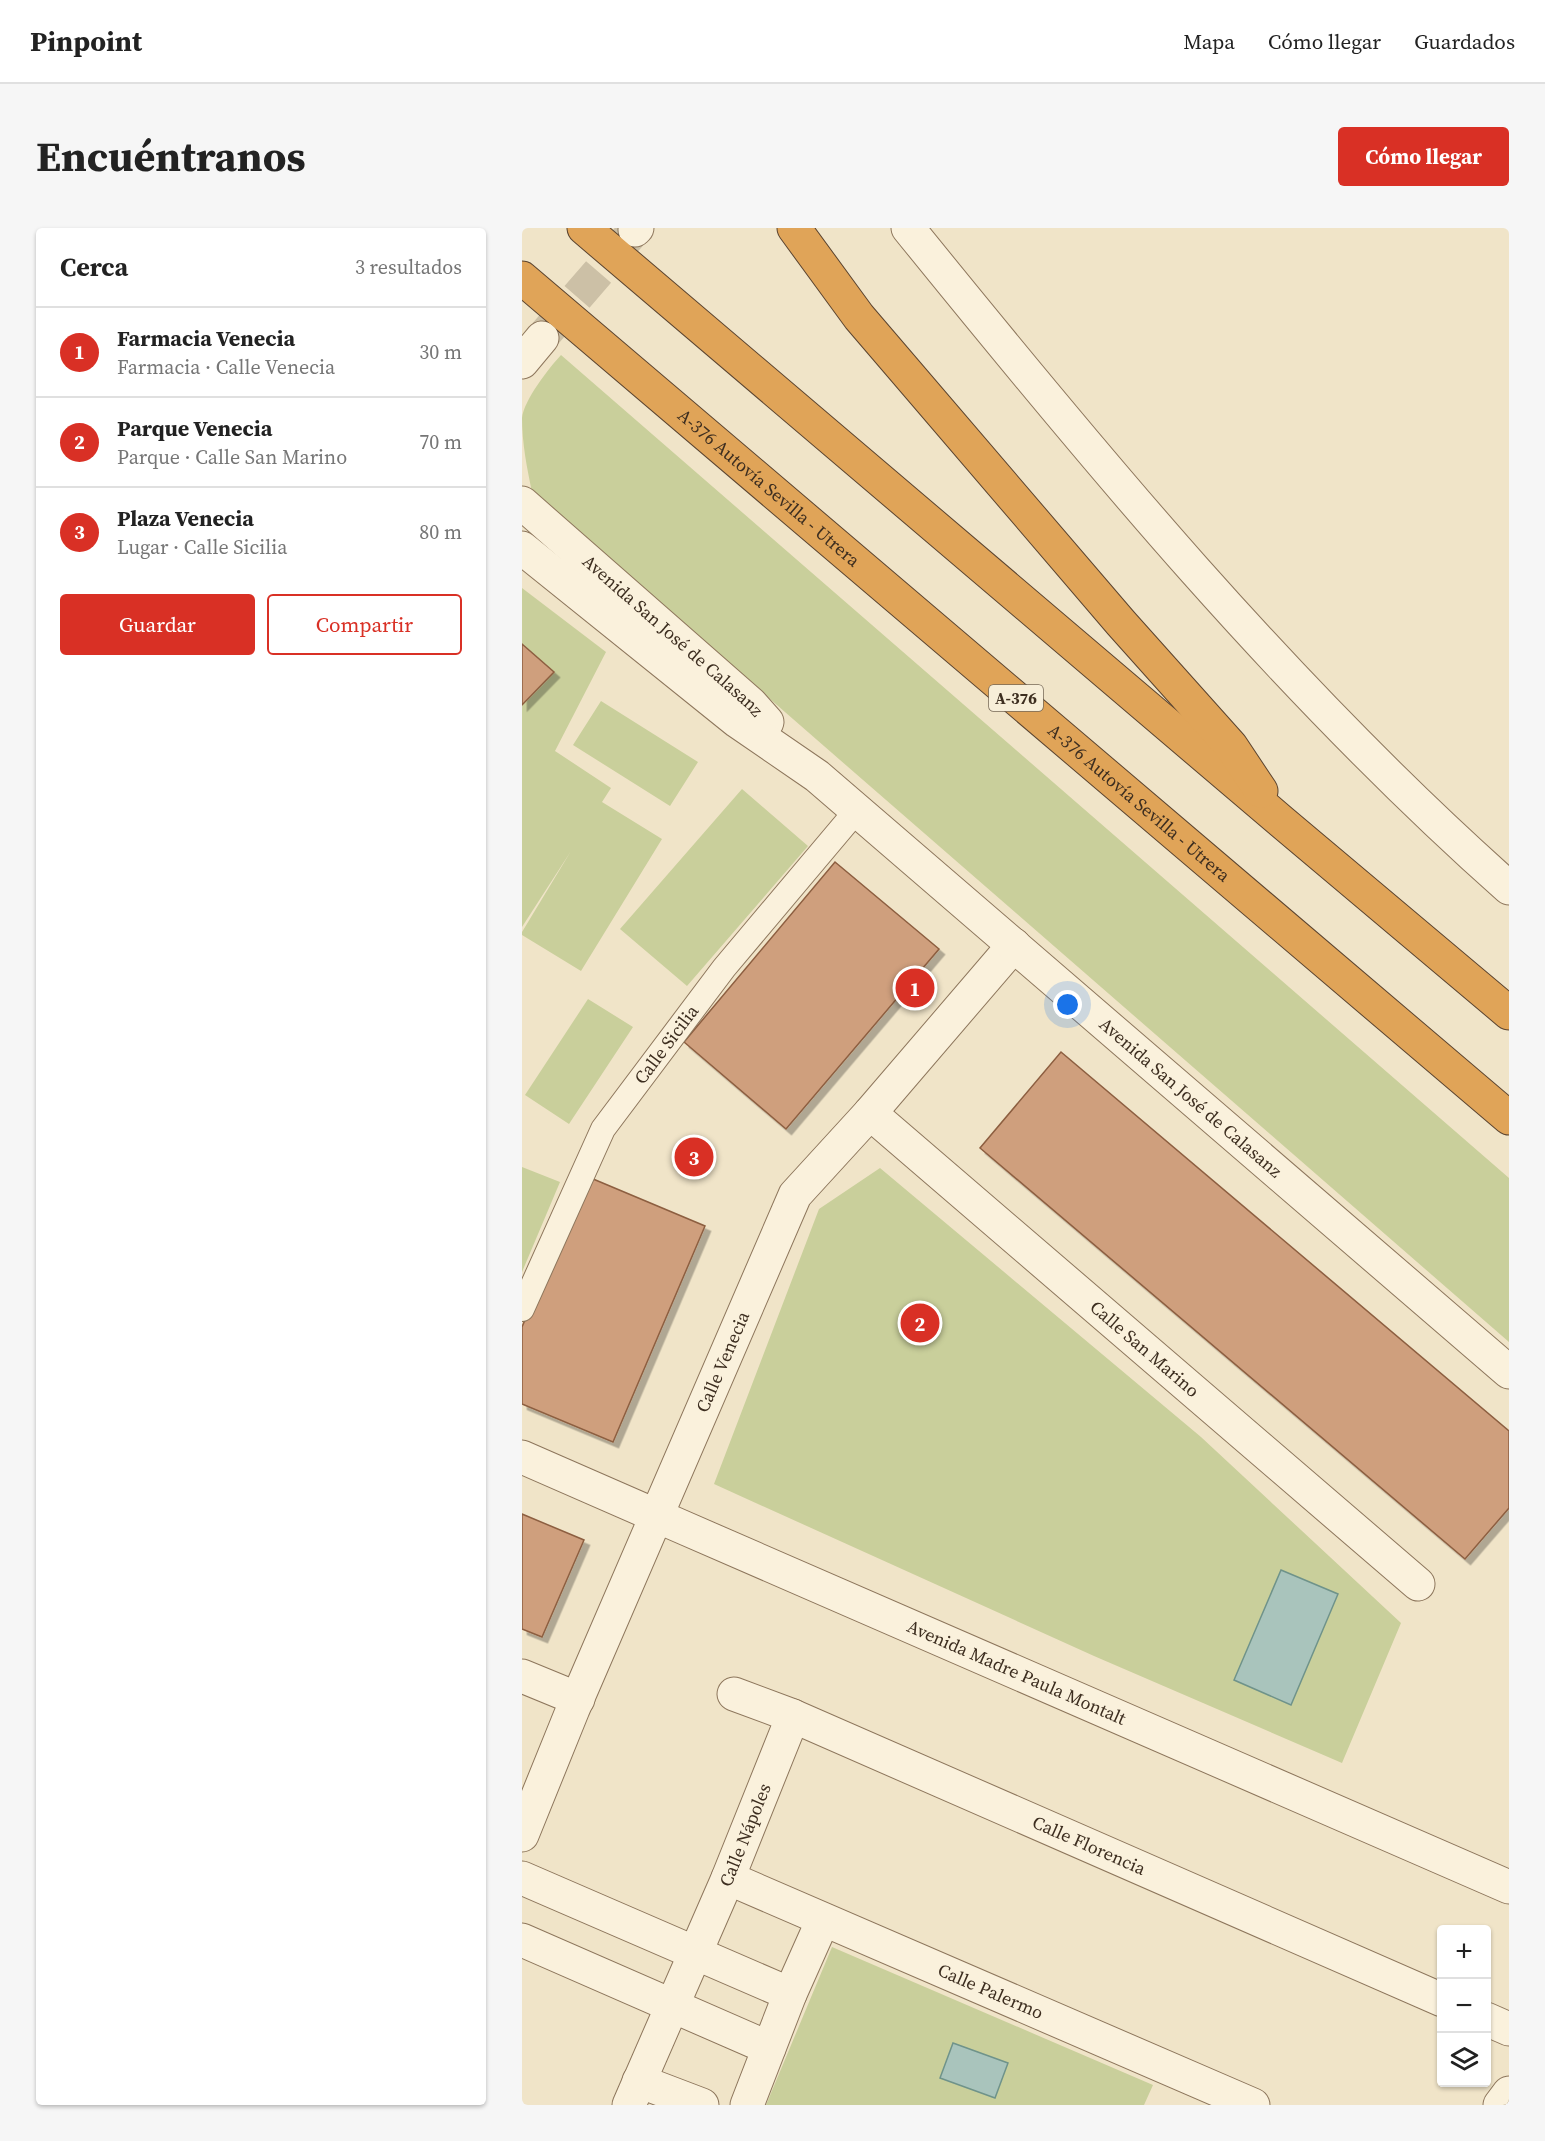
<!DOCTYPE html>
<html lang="es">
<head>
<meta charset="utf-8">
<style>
	body { margin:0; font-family:"Source Serif 4",serif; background:#f6f6f6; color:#222 }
	.controls { position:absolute; right:18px; bottom:18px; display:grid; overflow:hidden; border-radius:6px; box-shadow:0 2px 4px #0004 }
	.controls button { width:54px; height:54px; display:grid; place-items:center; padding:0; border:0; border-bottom:2px solid #e0e0e0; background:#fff; color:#222; font:30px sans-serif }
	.you { position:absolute; left:546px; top:777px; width:21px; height:21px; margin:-15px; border:4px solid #fff; border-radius:50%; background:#1a73e8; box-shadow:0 0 0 9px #1a73e833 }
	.badge { display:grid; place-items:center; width:39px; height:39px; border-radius:50%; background:#d93025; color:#fff; font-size:20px; font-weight:700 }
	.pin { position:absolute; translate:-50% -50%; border:3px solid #fff; box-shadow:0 2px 6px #0006 }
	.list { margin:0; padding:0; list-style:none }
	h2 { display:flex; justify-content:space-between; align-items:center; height:78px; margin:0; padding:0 24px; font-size:26px }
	h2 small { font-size:20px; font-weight:400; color:#767676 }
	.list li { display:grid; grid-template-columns:39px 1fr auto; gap:18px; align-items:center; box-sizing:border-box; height:90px; padding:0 24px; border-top:2px solid #e0e0e0 }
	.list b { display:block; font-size:22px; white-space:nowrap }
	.list p { margin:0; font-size:20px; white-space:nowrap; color:#767676 }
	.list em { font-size:20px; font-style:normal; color:#767676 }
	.actions { display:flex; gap:12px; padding:18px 24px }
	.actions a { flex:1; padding:14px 0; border:2px solid #d93025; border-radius:6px; text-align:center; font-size:21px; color:#d93025 }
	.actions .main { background:#d93025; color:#fff }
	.icon { flex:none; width:33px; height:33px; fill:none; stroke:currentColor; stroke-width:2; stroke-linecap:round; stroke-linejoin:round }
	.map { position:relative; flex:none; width:987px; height:1877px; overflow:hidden; border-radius:6px }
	header { display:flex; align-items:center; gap:36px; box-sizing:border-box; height:84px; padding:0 30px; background:#fff; border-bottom:2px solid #e0e0e0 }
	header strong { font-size:28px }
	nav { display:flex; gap:33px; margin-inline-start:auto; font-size:21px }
	.intro { display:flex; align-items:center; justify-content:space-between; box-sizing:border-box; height:144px; padding:0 36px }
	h1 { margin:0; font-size:42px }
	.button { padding:15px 27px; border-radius:6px; background:#d93025; color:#fff; font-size:21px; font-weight:700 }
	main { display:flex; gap:36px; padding:0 36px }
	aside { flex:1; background:#fff; border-radius:6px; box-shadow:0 2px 4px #0004 }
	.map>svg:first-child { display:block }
	.green { fill:#c9cf9b }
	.water { fill:#a9c4bc; stroke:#6f938a; stroke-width:1.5 }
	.building { fill:#cf9f7d; stroke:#8d5f41; stroke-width:1.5; filter:url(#shadow) }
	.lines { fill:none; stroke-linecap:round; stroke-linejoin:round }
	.tertiary-tunnel { stroke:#ccc0a6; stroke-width:33; stroke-dasharray:33 16; stroke-linecap:butt }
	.pedestrian-casing { stroke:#8d765c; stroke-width:26 }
	.minor-casing { stroke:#8d765c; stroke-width:35 }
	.tertiary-casing { stroke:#8d765c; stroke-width:35 }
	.motorway-casing { stroke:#5b4430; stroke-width:35 }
	.pedestrian { stroke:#faf1dc; stroke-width:24 }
	.minor { stroke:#faf1dc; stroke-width:33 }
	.tertiary { stroke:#faf1dc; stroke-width:33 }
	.motorway { stroke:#e0a458; stroke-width:33 }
	.labels { text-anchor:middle; stroke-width:4.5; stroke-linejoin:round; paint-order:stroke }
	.shield { fill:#f7eed8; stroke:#756857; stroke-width:1.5 }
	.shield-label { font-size:16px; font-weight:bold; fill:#3d2e20 }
	.street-label { font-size:18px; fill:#3d2e20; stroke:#f7eed8 }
</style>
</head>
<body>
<header>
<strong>Pinpoint</strong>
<nav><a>Mapa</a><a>Cómo llegar</a><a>Guardados</a></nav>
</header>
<div class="intro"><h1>Encuéntranos</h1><a class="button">Cómo llegar</a></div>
<main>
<aside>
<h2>Cerca<small>3 resultados</small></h2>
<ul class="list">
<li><span class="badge">1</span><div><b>Farmacia Venecia</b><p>Farmacia · Calle Venecia</p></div><em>30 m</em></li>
<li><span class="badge">2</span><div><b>Parque Venecia</b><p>Parque · Calle San Marino</p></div><em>70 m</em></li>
<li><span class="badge">3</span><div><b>Plaza Venecia</b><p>Lugar · Calle Sicilia</p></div><em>80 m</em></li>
</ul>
<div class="actions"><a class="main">Guardar</a><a>Compartir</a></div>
</aside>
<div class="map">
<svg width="987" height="1877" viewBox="0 0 987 1877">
	<defs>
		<filter id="shadow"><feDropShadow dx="5.5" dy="5.5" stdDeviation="0" flood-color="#0004"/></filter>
	</defs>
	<rect width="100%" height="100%" fill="#f0e4c8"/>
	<path class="green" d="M 39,127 L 987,950 L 987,1114 L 10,264 C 5,240 0,215 0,190 C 2,172 27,140 39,127 Z
		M 0,360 L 84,424 L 33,523 L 89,560 L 80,574 L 140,611 L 59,743 L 0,707 L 0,704 L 49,623 L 0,699 L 0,477 L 32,444 L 0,419 Z
		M 79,473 L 176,534 L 148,578 L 51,517 Z
		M 220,561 L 286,618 L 165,758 L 98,701 Z
		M 66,771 L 111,799 L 47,896 L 3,867 Z
		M 0,939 L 38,954 L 0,1044 Z
		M 358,940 L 679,1209 L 879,1395 L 820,1535 L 572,1428 L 192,1256 L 297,981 Z
		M 310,1719 L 631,1857 L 622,1877 L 244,1877 Z"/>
	<path class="water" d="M 759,1342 L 816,1366 L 769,1477 L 712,1452 Z
		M 431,1815 L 486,1835 L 473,1870 L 418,1850 Z"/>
	<path class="building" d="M 0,416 L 32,444 L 0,477 Z
		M 313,634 L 417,721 L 264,901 L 162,814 Z
		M 539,824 L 987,1203 L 987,1280 L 943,1331 L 458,920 Z
		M 64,948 L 183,998 L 91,1214 L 0,1176 L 0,1099 Z
		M 0,1286 L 62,1312 L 20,1409 L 0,1401 Z"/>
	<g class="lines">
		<path class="tertiary-tunnel" d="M 23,106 L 111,4"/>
		<defs>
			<g id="pedestrian">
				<path id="s1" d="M 0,1081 L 81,901 L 202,740 L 335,582"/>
			</g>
			<g id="minor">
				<path d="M 386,0 C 573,231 764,462 987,660"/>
				<path id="s2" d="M 348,885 L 896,1356"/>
				<path d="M 0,1229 L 135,1288"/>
				<path d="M 0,1448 L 56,1471"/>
				<path id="s3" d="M 212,1466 L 271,1488 L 920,1772"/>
				<path id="s4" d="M 0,1607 L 51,1481 L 273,967 L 348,885 L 492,717"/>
				<path d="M 0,1650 L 268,1766"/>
				<path id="s5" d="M 206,1650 L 731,1877"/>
				<path d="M 0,1712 L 247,1820"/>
				<path d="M 964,1791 L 987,1801"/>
				<path d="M 117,1853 L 180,1877"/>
				<path id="s6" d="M 107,1877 L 206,1650 L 271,1488"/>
				<path d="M 225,1877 L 268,1766 L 301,1692"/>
				<path d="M 978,1877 L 987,1865"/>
			</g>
			<g id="tertiary">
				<path d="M 113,2 L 115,0"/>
				<path d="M 0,134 L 20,110"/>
				<path id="s7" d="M 0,275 L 229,476 L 245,494"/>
				<path id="s8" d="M 0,320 L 215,493 L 295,548 L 987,1144"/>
				<path id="s9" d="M 135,1288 L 987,1659"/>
			</g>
			<g id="motorway">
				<path d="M 62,0 L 760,594 L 987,785"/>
				<path d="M 272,0 L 337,89 L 599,395 L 709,518 L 739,563"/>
				<path id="s10" d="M 0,50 L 987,890"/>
			</g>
		</defs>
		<use href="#pedestrian" class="pedestrian-casing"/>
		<use href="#minor" class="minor-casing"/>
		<use href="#tertiary" class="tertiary-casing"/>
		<use href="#motorway" class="motorway-casing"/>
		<use href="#pedestrian" class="pedestrian"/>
		<use href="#minor" class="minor"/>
		<use href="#tertiary" class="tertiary"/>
		<use href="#motorway" class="motorway"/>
	</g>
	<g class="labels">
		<rect class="shield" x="467" y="457" width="54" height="26" rx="4.5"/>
		<g class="shield-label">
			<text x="494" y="476">A-376</text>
		</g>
		<g class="street-label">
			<text dy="6" stroke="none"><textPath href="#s10" startOffset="324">A-376 Autovía Sevilla - Utrera</textPath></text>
			<text dy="6" stroke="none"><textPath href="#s7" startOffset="201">Avenida San José de Calasanz</textPath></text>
			<text dy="6" stroke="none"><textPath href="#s10" startOffset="810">A-376 Autovía Sevilla - Utrera</textPath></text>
			<text dy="6" stroke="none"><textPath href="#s1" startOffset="303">Calle Sicilia</textPath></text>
			<text dy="6" stroke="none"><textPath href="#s8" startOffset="866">Avenida San José de Calasanz</textPath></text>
			<text dy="6" stroke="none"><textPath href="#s2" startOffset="362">Calle San Marino</textPath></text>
			<text dy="6" stroke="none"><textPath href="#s4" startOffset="514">Calle Venecia</textPath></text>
			<text dy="6" stroke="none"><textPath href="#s9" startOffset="392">Avenida Madre Paula Montalt</textPath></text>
			<text dy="6" stroke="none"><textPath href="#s6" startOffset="294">Calle Nápoles</textPath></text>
			<text dy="6" stroke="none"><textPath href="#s3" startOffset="386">Calle Florencia</textPath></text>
			<text dy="6" stroke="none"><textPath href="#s5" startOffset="286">Calle Palermo</textPath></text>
		</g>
	</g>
</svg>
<div class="controls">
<button>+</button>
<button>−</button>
<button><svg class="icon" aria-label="layers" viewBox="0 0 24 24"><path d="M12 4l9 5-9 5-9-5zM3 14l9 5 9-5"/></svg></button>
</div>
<div class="you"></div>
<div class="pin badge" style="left:393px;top:760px">1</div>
<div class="pin badge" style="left:398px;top:1095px">2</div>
<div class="pin badge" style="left:172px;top:929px">3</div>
</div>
</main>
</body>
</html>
